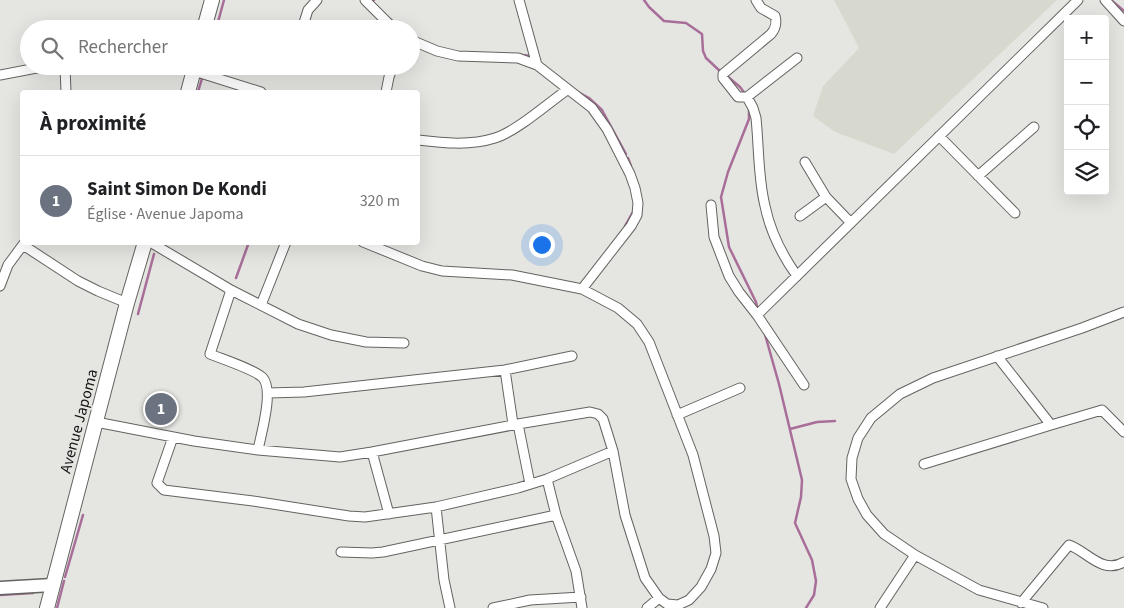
<!DOCTYPE html>
<html lang="fr">
<head>
<meta charset="utf-8">
<style>
	body { margin:0; font-family:"Source Sans 3",sans-serif; background:#f2f2f2; color:#202124 }
	.controls { position:absolute; right:15px; top:15px; display:grid; overflow:hidden; border-radius:5px; box-shadow:0 5px 20px #0002 }
	.controls button { width:45px; height:45px; display:grid; place-items:center; padding:0; border:0; border-bottom:1px solid #e0e0e0; background:#fff; color:#202124; font:25px sans-serif }
	.you { position:absolute; left:541px; top:244px; width:18px; height:18px; margin:-12px; border:4px solid #fff; border-radius:50%; background:#1a73e8; box-shadow:0 0 0 8px #1a73e833 }
	.badge { display:grid; place-items:center; width:32px; height:32px; border-radius:50%; background:#1a73e8; color:#fff; font-size:16px; font-weight:700 }
	.pin { position:absolute; translate:-50% -50%; border:2px solid #fff; box-shadow:0 1px 5px #0006 }
	.list { margin:0; padding:0; list-style:none }
	h2 { display:flex; justify-content:space-between; align-items:center; height:65px; margin:0; padding:0 20px; font-size:21px }
	h2 small { font-size:16px; font-weight:400; color:#757577 }
	.list li { display:grid; grid-template-columns:32px 1fr auto; gap:15px; align-items:center; box-sizing:border-box; height:90px; padding:0 20px; border-top:1px solid #e0e0e0 }
	.list b { display:block; font-size:19px; white-space:nowrap }
	.list p { margin:0; font-size:16px; white-space:nowrap; color:#757577 }
	.list em { font-size:16px; font-style:normal; color:#757577 }
	.icon { flex:none; width:28px; height:28px; fill:none; stroke:currentColor; stroke-width:2; stroke-linecap:round; stroke-linejoin:round }
	.map { position:relative; flex:none; width:1124px; height:608px; overflow:hidden }
	.search { position:absolute; background:#fff; box-shadow:0 5px 20px #0002; left:20px; top:20px; width:400px; height:55px; display:flex; align-items:center; gap:12px; box-sizing:border-box; padding:0 18px; border-radius:28px; color:#757577; font-size:19px }
	.panel { position:absolute; background:#fff; box-shadow:0 5px 20px #0002; left:20px; top:90px; width:400px; height:155px; border-radius:5px }
	.map>svg:first-child { display:block }
	.built { fill:#d8d9ce }
	.lines { fill:none; stroke-linecap:round; stroke-linejoin:round }
	.stream { stroke:#a86e99; stroke-width:2.5 }
	.minor-casing { stroke:#636360; stroke-width:11 }
	.secondary-casing { stroke:#636360; stroke-width:15 }
	.primary-casing { stroke:#636360; stroke-width:16 }
	.minor { stroke:#fff; stroke-width:9 }
	.secondary { stroke:#fff; stroke-width:12 }
	.primary { stroke:#fff; stroke-width:14 }
	.labels { text-anchor:middle; stroke-width:4; stroke-linejoin:round; paint-order:stroke }
	.street-label { font-size:16px; fill:#141413; stroke:#e5e6e2 }
</style>
</head>
<body>
<div class="map">
<svg width="1124" height="608" viewBox="0 0 1124 608">
	<rect width="100%" height="100%" fill="#e5e6e2"/>
	<path class="built" d="M 834,0 L 1057,0 L 894,154 L 835,132 L 813,116 L 823,86 L 859,48 Z"/>
	<g class="lines">
		<path class="stream" d="M 373,0 L 374,0
			M 644,0 L 649,7 L 664,21 L 686,23 L 702,34 L 703,51 L 706,58 L 722,73
			M 1111,0 L 1124,11
			M 390,19 L 402,29
			M 218,22 L 224,0
			M 216,29 L 217,26
			M 411,34 L 417,37
			M 521,55 L 533,56
			M 727,76 L 740,87 L 746,95
			M 198,92 L 203,75
			M 578,92 L 589,98 L 602,110 L 626,154
			M 749,109 L 749,119 L 728,172 L 721,197 L 729,247 L 756,302 L 758,312
			M 628,158 L 631,166
			M 625,226 L 634,210
			M 236,278 L 249,242
			M 138,314 L 154,254
			M 764,331 L 779,384 L 802,480 L 801,497 L 795,523 L 812,560 L 816,581 L 814,595 L 806,608
			M 790,429 L 817,422 L 835,421
			M 65,577 L 83,515
			M 0,595 L 33,593
			M 57,608 L 64,581"/>
		<defs>
			<path id="minor" d="M 365,0 L 394,29
				M 519,0 L 537,65
				M 756,0 L 761,8 L 775,16 C 777,23 776,28 771,34 L 723,74 L 723,78 L 738,97 L 747,97 L 797,58
				M 1105,0 L 1124,21
				M 302,29 L 308,10 L 317,0
				M 411,40 L 437,51 L 458,56 L 518,58 L 537,65 L 592,108 L 607,129 L 630,174 L 635,188 L 638,203 L 637,215 L 631,226 L 582,289
				M 65,66 L 66,92
				M 194,71 L 261,92
				M 0,75 L 47,66
				M 386,92 L 389,77 L 393,66
				M 747,97 L 753,108 L 756,118 C 759,147 758,178 765,206 C 770,230 782,255 797,276
				M 939,136 L 1015,213
				M 418,140 C 443,143 470,146 495,138 C 517,131 547,104 567,90
				M 805,162 L 826,197 L 851,223
				M 978,176 L 1034,127
				M 711,205 L 714,237 L 729,276 L 739,292 L 757,315 L 804,385
				M 800,216 L 826,197
				M 150,242 L 231,290 L 298,324 L 331,335 L 366,342 L 404,343
				M 23,245 L 78,281 L 98,291 L 127,303
				M 0,286 L 8,265 L 25,242
				M 231,290 L 210,354 C 222,359 256,370 263,378 C 274,391 261,434 258,450
				M 261,305 L 286,242
				M 757,315 L 1078,0
				M 505,370 L 513,424
				M 268,393 L 304,392 L 505,370 L 572,356
				M 677,415 L 740,388
				M 96,422 L 194,441 L 258,450 L 340,457 L 372,452 L 518,424 L 590,412 L 598,414 L 603,419 L 613,451 L 625,515 L 645,578 L 659,598 L 667,604 L 678,605 L 689,600 L 701,587 L 711,569 L 716,553 L 714,536 L 693,455 L 649,342 L 637,324 L 618,308 L 582,289 L 512,275 L 442,271 L 422,266 L 363,242
				M 518,424 L 530,484
				M 1051,425 L 1102,410 L 1124,432
				M 173,437 L 157,483 L 164,490 L 253,501 L 349,516 L 365,517 L 436,507 L 518,488 L 547,479 L 613,451
				M 372,452 L 389,514
				M 924,464 L 1051,425 L 997,356
				M 547,479 L 556,515 L 576,571 L 582,608
				M 436,507 L 444,580 L 450,608
				M 341,552 L 372,553 L 383,552 L 556,515
				M 1021,603 L 1069,545 C 1087,551 1102,575 1124,562
				M 493,608 L 530,600 L 581,597
				M 647,608 L 659,598
				M 880,608 L 915,555
				M 1043,608 L 979,590 L 915,555 L 884,534 L 867,515 L 858,499 L 851,479 L 852,458 L 858,438 L 871,418 L 900,394 L 933,378 L 1082,328 L 1124,312"/>
			<path id="secondary" d="M 0,588 L 52,585"/>
			<path id="primary" d="M 204,29 L 212,0
				M 188,92 L 195,66
				M 47,608 L 127,303 L 145,242"/>
		</defs>
		<use href="#minor" class="minor-casing"/>
		<use href="#secondary" class="secondary-casing"/>
		<use href="#primary" class="primary-casing"/>
		<use href="#minor" class="minor"/>
		<use href="#secondary" class="secondary"/>
		<use href="#primary" class="primary"/>
	</g>
	<g class="labels">
		<g class="street-label">
			<text transform="translate(78 421) rotate(-75)" y="6">Avenue Japoma</text>
		</g>
	</g>
</svg>
<div class="controls">
<button>+</button>
<button>−</button>
<button><svg class="icon" aria-label="locate" viewBox="0 0 24 24"><circle cx="12" cy="12" r="6"/><path d="M12 2v4M12 18v4M2 12h4M18 12h4"/></svg></button>
<button><svg class="icon" aria-label="layers" viewBox="0 0 24 24"><path d="M12 4l9 5-9 5-9-5zM3 14l9 5 9-5"/></svg></button>
</div>
<div class="you"></div>
<div class="pin badge" style="left:161px;top:409px;background:#6b7280">1</div>
<div class="search"><svg class="icon" aria-label="search" viewBox="0 0 24 24"><circle cx="10" cy="10" r="6"/><path d="M15 15l6 6"/></svg>Rechercher</div>
<section class="panel">
<h2>À proximité<small></small></h2>
<ul class="list">
<li><span class="badge" style="background:#6b7280">1</span><div><b>Saint Simon De Kondi</b><p>Église · Avenue Japoma</p></div><em>320 m</em></li>
</ul>
</section>
</div>
</body>
</html>
